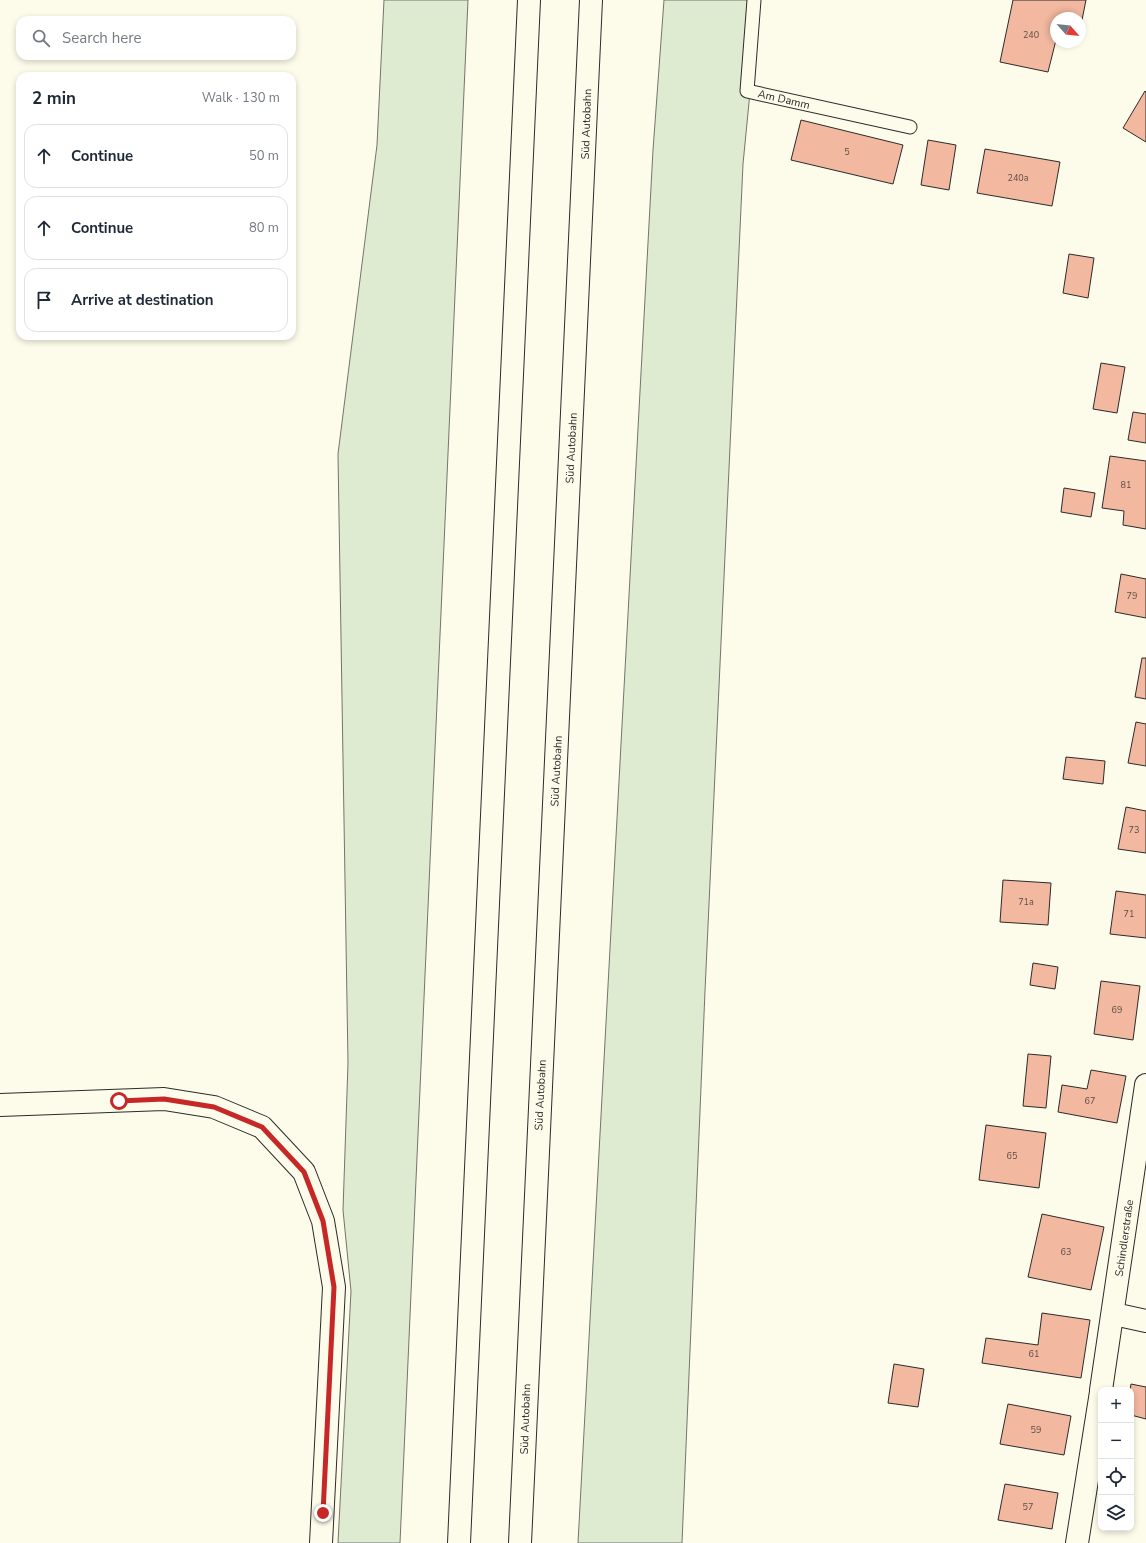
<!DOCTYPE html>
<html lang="en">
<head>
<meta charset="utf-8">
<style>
	body { margin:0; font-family:"Nunito Sans",sans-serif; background:#f6f6f7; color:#1f2937 }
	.controls { position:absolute; right:12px; bottom:12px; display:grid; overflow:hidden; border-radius:8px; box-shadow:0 2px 6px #0003 }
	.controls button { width:36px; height:36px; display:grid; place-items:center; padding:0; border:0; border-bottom:1px solid #e0e1e3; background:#fff; color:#1f2937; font:20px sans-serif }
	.compass { position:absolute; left:1050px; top:12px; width:36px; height:36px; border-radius:50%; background:#fff; box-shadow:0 2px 6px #0003; rotate:117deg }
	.stop { position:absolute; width:12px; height:12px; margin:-9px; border:3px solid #c62828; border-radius:50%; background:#fff }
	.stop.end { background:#c62828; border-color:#fff; box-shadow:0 1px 4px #0008 }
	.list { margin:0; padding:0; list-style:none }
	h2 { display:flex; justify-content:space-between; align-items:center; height:52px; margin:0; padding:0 16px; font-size:17px }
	h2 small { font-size:13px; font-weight:400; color:#747a83 }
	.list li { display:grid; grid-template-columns:26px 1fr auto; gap:12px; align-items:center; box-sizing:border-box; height:64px; margin:0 8px 8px; padding:0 8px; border:1px solid #e0e1e3; border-radius:12px }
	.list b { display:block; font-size:15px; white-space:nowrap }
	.list em { font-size:13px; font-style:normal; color:#747a83 }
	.icon { flex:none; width:22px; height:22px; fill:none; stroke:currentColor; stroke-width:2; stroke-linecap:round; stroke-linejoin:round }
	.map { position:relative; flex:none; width:1146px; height:1543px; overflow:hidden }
	.search { position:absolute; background:#fff; box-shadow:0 2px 6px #0003; left:16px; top:16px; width:280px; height:44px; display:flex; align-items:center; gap:10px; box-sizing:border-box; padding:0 14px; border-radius:12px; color:#747a83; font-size:15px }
	.panel { position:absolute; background:#fff; box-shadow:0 2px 6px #0003; left:16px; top:72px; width:280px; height:268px; border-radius:12px }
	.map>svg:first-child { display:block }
	.green { fill:#deebd1; stroke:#74746e }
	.building { fill:#f2b8a0; stroke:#2b2b2b }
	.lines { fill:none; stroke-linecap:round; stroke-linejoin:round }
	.service-casing { stroke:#2b2b2b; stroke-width:15 }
	.minor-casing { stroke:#2b2b2b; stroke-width:24 }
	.motorway-casing { stroke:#2b2b2b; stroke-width:24 }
	.service { stroke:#fdfbea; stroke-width:13 }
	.minor { stroke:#fdfbea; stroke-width:22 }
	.motorway { stroke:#fdfbea; stroke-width:22 }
	.route { stroke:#c62828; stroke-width:5 }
	.labels { text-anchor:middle; stroke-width:3; stroke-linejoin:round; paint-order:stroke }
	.number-label { font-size:9px; fill:#5d4e48 }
	.street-label { font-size:11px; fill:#2b2b2b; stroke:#fdfbea }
</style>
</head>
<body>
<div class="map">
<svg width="1146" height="1543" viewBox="0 0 1146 1543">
	<rect width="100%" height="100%" fill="#fdfbea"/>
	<path class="green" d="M 384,0 L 468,0 L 400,1543 L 338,1543 L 351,1291 L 343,1210 L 348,1063 L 338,454 L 377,145 Z
		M 664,0 L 759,0 L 743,164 L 705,991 L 682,1543 L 578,1543 L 653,150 Z"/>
	<path class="building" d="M 1013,0 L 1086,0 L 1080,30 L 1080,18 L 1056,18 L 1056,40 L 1048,72 L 1000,62 Z
		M 1145,91 L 1146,92 L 1146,142 L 1123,128 Z
		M 801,120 L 903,145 L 893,184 L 791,160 Z
		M 928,140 L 956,145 L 949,190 L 921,185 Z
		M 985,149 L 1060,162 L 1052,206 L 977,193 Z
		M 1069,254 L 1094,258 L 1088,298 L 1063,293 Z
		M 1101,363 L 1125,367 L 1117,413 L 1093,409 Z
		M 1133,412 L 1146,414 L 1146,443 L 1128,440 Z
		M 1110,456 L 1146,461 L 1146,529 L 1123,525 L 1124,511 L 1102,508 Z
		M 1064,488 L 1095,493 L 1091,517 L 1061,512 Z
		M 1121,574 L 1146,579 L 1146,618 L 1115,612 Z
		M 1142,658 L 1146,658 L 1146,699 L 1135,697 Z
		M 1136,722 L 1146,724 L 1146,766 L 1128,763 Z
		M 1066,757 L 1105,761 L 1103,784 L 1063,779 Z
		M 1126,807 L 1146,811 L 1146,853 L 1118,849 Z
		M 1003,880 L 1051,883 L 1048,925 L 1000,922 Z
		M 1116,891 L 1146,895 L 1146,938 L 1110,934 Z
		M 1033,963 L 1058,967 L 1055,989 L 1030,985 Z
		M 1101,981 L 1140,986 L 1133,1040 L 1094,1034 Z
		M 1028,1054 L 1051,1056 L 1046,1108 L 1023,1106 Z
		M 1091,1070 L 1126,1076 L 1117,1123 L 1058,1112 L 1062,1085 L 1087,1089 Z
		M 986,1125 L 1046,1133 L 1039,1188 L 979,1180 Z
		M 1042,1214 L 1104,1227 L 1091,1290 L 1028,1277 Z
		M 1042,1313 L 1090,1320 L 1081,1378 L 982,1363 L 986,1338 L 1038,1345 Z
		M 894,1364 L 924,1369 L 918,1407 L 888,1403 Z
		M 1131,1384 L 1146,1387 L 1146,1419 L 1131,1415 L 1131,1390 L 1130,1390 Z
		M 1008,1404 L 1071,1416 L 1064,1455 L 1000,1444 Z
		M 1005,1484 L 1058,1493 L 1052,1529 L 998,1520 Z"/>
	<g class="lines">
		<defs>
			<path id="service" d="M 754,0 L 747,91 L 910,127"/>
			<path id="minor" d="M 0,1105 L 164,1099 L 214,1107 L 262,1127 L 304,1172 L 323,1221 L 334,1287 L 321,1543
				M 1114,1314 L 1146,1321
				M 1101,1390 L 1146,1085
				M 1077,1543 L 1101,1392"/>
			<path id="motorway" d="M 459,1543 L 529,0
				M 520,1543 L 591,0"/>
		</defs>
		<use href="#service" class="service-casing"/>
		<use href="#minor" class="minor-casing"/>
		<use href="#motorway" class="motorway-casing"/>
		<use href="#service" class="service"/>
		<use href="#minor" class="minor"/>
		<use href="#motorway" class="motorway"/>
	</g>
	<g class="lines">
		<path class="route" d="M 119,1101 L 164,1099 L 214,1107 L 262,1127 L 304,1172 L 323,1221 L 334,1287 L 323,1513"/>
	</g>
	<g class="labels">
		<g class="number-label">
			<text x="1031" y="38">240</text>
			<text x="847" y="155">5</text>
			<text x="1018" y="181">240a</text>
			<text x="1126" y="488">81</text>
			<text x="1132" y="599">79</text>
			<text x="1134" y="833">73</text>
			<text x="1026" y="905">71a</text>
			<text x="1129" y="917">71</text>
			<text x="1117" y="1013">69</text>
			<text x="1090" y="1104">67</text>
			<text x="1012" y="1159">65</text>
			<text x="1066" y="1255">63</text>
			<text x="1034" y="1357">61</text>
			<text x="1036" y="1433">59</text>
			<text x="1028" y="1510">57</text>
		</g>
		<g class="street-label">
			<text transform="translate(784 99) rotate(13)" y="4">Am Damm</text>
			<text transform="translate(586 124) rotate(-88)" y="4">Süd Autobahn</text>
			<text transform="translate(571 448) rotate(-87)" y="4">Süd Autobahn</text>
			<text transform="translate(556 771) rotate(-87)" y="4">Süd Autobahn</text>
			<text transform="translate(540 1095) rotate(-87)" y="4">Süd Autobahn</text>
			<text transform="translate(1124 1238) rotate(-82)" y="4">Schindlerstraße</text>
			<text transform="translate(525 1419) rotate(-88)" y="4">Süd Autobahn</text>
		</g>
	</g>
</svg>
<div class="controls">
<button>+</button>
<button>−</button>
<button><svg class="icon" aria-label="locate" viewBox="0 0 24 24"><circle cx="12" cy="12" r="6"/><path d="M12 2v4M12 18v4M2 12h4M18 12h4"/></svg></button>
<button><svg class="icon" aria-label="layers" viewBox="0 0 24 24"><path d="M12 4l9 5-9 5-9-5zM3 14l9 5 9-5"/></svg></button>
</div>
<svg class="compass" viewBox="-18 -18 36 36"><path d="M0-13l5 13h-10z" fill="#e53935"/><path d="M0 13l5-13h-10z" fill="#747a83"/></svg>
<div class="stop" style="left:119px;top:1101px"></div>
<div class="stop end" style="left:323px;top:1513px"></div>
<div class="search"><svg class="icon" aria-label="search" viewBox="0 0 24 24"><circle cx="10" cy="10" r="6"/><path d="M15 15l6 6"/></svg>Search here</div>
<section class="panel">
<h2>2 min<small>Walk · 130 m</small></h2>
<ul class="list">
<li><svg class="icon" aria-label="ahead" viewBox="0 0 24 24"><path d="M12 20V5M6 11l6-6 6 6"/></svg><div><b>Continue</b></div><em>50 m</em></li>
<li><svg class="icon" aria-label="ahead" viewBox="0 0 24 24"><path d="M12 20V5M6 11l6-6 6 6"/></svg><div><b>Continue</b></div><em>80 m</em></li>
<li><svg class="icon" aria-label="arrive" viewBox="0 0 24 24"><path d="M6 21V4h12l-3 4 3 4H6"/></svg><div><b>Arrive at destination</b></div></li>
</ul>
</section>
</div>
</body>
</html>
